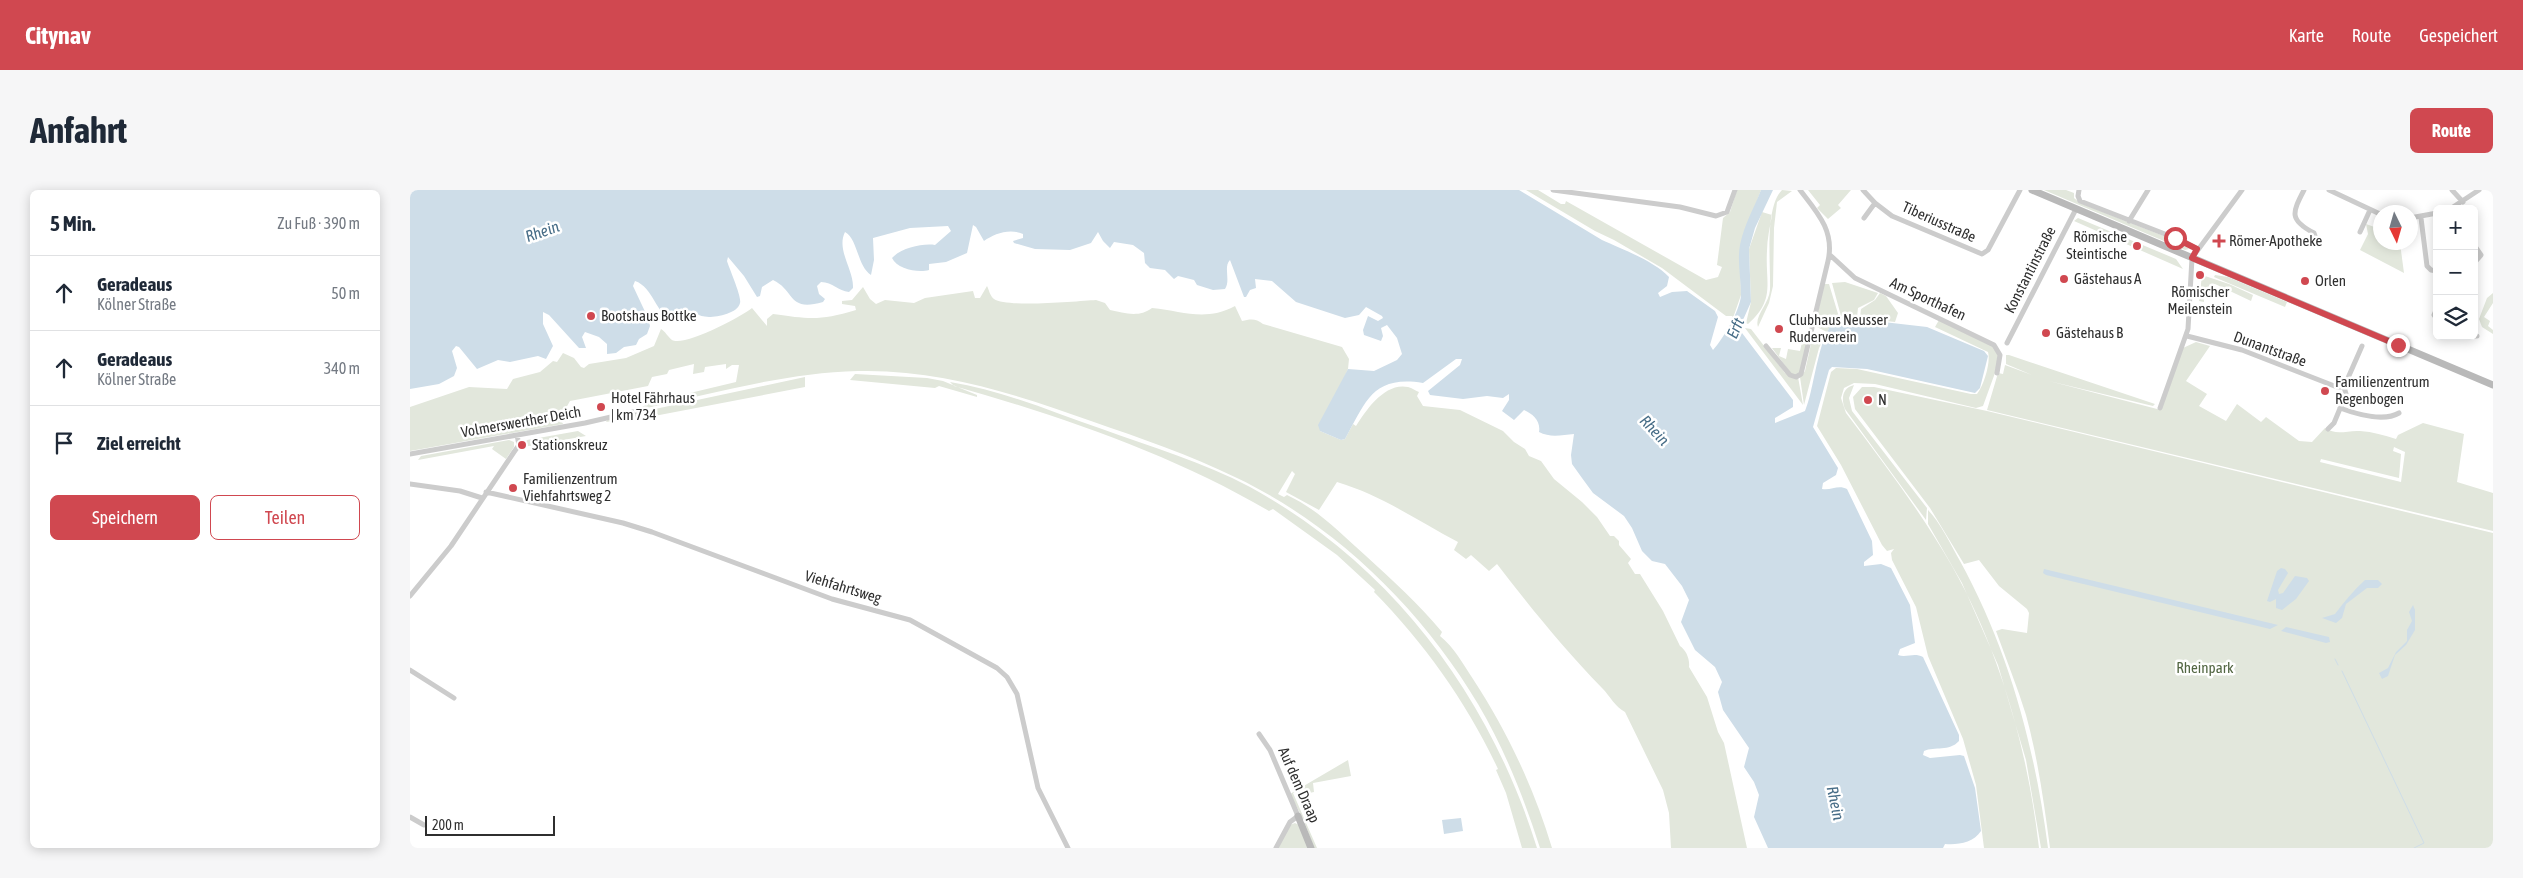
<!DOCTYPE html>
<html lang="de">
<head>
<meta charset="utf-8">
<style>
	body { margin:0; font-family:"Asap Condensed",sans-serif; background:#f6f6f7; color:#1f2937 }
	.controls { position:absolute; right:15px; top:15px; display:grid; overflow:hidden; border-radius:8px; box-shadow:0 2px 12px #0003 }
	.controls button { width:45px; height:45px; display:grid; place-items:center; padding:0; border:0; border-bottom:1px solid #e0e1e3; background:#fff; color:#1f2937; font:25px sans-serif }
	.compass { position:absolute; left:1963px; top:15px; width:45px; height:45px; border-radius:50%; background:#fff; box-shadow:0 2px 12px #0003; rotate:175deg }
	.scale { position:absolute; left:15px; bottom:12px; width:130px; box-sizing:border-box; padding-left:5px; border:2px solid #2f2f2f; border-top:0; font-size:14px; line-height:18px; white-space:nowrap; color:#2f2f2f; -webkit-text-stroke:4px #fff; paint-order:stroke }
	.stop { position:absolute; width:15px; height:15px; margin:-11px; border:4px solid #d04850; border-radius:50%; background:#fff }
	.stop.end { background:#d04850; border-color:#fff; box-shadow:0 1px 5px #0008 }
	.list { margin:0; padding:0; list-style:none }
	h2 { display:flex; justify-content:space-between; align-items:center; height:65px; margin:0; padding:0 20px; font-size:21px }
	h2 small { font-size:16px; font-weight:400; color:#747a83 }
	.list li { display:grid; grid-template-columns:32px 1fr auto; gap:15px; align-items:center; box-sizing:border-box; height:75px; padding:0 20px; border-top:1px solid #e0e1e3 }
	.list b { display:block; font-size:19px; white-space:nowrap }
	.list p { margin:0; font-size:16px; white-space:nowrap; color:#747a83 }
	.list em { font-size:16px; font-style:normal; color:#747a83 }
	.actions { display:flex; gap:10px; padding:15px 20px }
	.actions a { flex:1; padding:11px 0; border:1px solid #d04850; border-radius:8px; text-align:center; font-size:18px; color:#d04850 }
	.actions .main { background:#d04850; color:#fff }
	.icon { flex:none; width:28px; height:28px; fill:none; stroke:currentColor; stroke-width:2; stroke-linecap:round; stroke-linejoin:round }
	.map { position:relative; flex:none; width:2083px; height:658px; overflow:hidden; border-radius:8px }
	header { display:flex; align-items:center; gap:30px; box-sizing:border-box; height:70px; padding:0 25px; background:#d04850; color:#fff }
	header strong { font-size:24px }
	nav { display:flex; gap:28px; margin-inline-start:auto; font-size:18px }
	.intro { display:flex; align-items:center; justify-content:space-between; box-sizing:border-box; height:120px; padding:0 30px }
	h1 { margin:0; font-size:35px }
	.button { padding:12px 22px; border-radius:8px; background:#d04850; color:#fff; font-size:18px; font-weight:700 }
	main { display:flex; gap:30px; padding:0 30px }
	aside { flex:1; background:#fff; border-radius:8px; box-shadow:0 2px 12px #0003 }
	.map>svg:first-child { display:block }
	.green { fill:#e2e7dc; fill-rule:evenodd }
	.water { fill:#cedde8 }
	.lines { fill:none; stroke-linecap:round; stroke-linejoin:round }
	.stream { stroke:#cedde8; stroke-width:1 }
	.street { stroke:#ccc; stroke-width:5 }
	.secondary { stroke:#b9b9b9; stroke-width:7 }
	.route { stroke:#d04850; stroke-width:6 }
	.poi-dot { fill:#d04850; stroke:#fff; stroke-width:2 }
	.labels { text-anchor:middle; stroke-width:5; stroke-linejoin:round; paint-order:stroke }
	.street-label { font-size:15px; fill:#2f2f2f; stroke:#fff }
	.poi-label { font-size:15px; fill:#2f2f2f; stroke:#fff; text-anchor:start }
	.park-label { font-size:15px; fill:#526642; stroke:#fff }
	.water-label { font-size:16px; font-style:italic; fill:#476d87; stroke:#fff }
</style>
</head>
<body>
<header>
<strong>Citynav</strong>
<nav><a>Karte</a><a>Route</a><a>Gespeichert</a></nav>
</header>
<div class="intro"><h1>Anfahrt</h1><a class="button">Route</a></div>
<main>
<aside>
<h2>5 Min.<small>Zu Fuß · 390 m</small></h2>
<ul class="list">
<li><svg class="icon" aria-label="ahead" viewBox="0 0 24 24"><path d="M12 20V5M6 11l6-6 6 6"/></svg><div><b>Geradeaus</b><p>Kölner Straße</p></div><em>50 m</em></li>
<li><svg class="icon" aria-label="ahead" viewBox="0 0 24 24"><path d="M12 20V5M6 11l6-6 6 6"/></svg><div><b>Geradeaus</b><p>Kölner Straße</p></div><em>340 m</em></li>
<li><svg class="icon" aria-label="arrive" viewBox="0 0 24 24"><path d="M6 21V4h12l-3 4 3 4H6"/></svg><div><b>Ziel erreicht</b></div></li>
</ul>
<div class="actions"><a class="main">Speichern</a><a>Teilen</a></div>
</aside>
<div class="map">
<svg width="2083" height="658" viewBox="0 0 2083 658">
	<rect width="100%" height="100%" fill="#fff"/>
	<path class="green" d="M 1116,0 L 1128,0 L 1151,14 L 1155,14 L 1156,11 L 1296,90 L 1308,87 L 1312,77 L 1307,75 L 1313,28 L 1320,22 L 1327,0 L 1351,0 L 1330,57 L 1331,105 L 1323,128 L 1322,126 L 1316,126 L 1252,78 L 1204,50 L 1185,41 Z
		M 1372,0 L 1382,1 L 1367,12 L 1364,38 L 1363,96 L 1359,113 L 1348,137 C 1344,126 1359,114 1360,100 C 1361,75 1354,18 1372,0 Z
		M 1398,0 L 1441,0 L 1428,15 L 1431,18 L 1418,29 L 1407,18 L 1410,15 Z
		M 1634,0 L 1656,0 L 1664,3 L 1664,8 L 1670,13 L 1769,52 L 1779,59 L 1775,60 Z
		M 1352,22 L 1362,25 C 1360,37 1357,49 1357,61 C 1355,93 1366,109 1338,134 L 1336,133 L 1341,112 L 1339,59 Z
		M 1668,28 L 1766,69 L 1773,79 L 1664,31 Z
		M 1956,34 L 1970,39 L 1970,52 L 1990,53 L 1994,83 L 1950,60 L 1958,44 Z
		M 1792,85 L 1819,94 L 1843,105 L 1841,111 L 1805,94 L 1800,95 L 1794,103 L 1794,112 L 1789,111 Z
		M 1805,85 L 1818,87 L 1877,112 L 1875,117 L 1804,87 Z
		M 1435,92 L 1468,103 L 1464,110 L 1448,118 L 1447,127 L 1431,126 L 1422,93 Z
		M 1414,94 L 1419,94 L 1429,127 L 1425,129 L 1417,142 L 1405,136 Z
		M 577,96 C 579,100 580,106 584,109 C 597,118 668,111 686,110 L 695,113 L 700,120 C 714,123 729,128 742,118 C 773,121 795,132 825,116 L 832,131 C 840,129 846,128 853,134 L 932,157 L 939,169 L 938,179 L 910,241 L 931,250 L 935,249 L 943,234 L 946,236 C 956,220 975,192 998,197 C 1002,198 1006,201 1009,202 L 1007,206 L 1013,216 L 1050,220 L 1093,241 L 1104,252 L 1115,259 L 1119,266 L 1131,271 L 1144,289 L 1172,312 L 1187,327 L 1200,346 L 1204,346 L 1209,351 L 1209,355 L 1221,369 L 1218,373 L 1225,384 L 1230,384 L 1253,421 L 1270,456 C 1276,460 1280,469 1279,477 L 1297,507 L 1308,542 L 1314,553 L 1337,658 L 1261,658 L 1259,623 L 1253,600 L 1215,522 C 1205,517 1200,506 1192,498 C 1154,459 1121,418 1087,374 L 1079,381 L 1061,365 L 1056,369 L 1044,360 L 1048,352 C 1008,331 971,305 927,292 L 909,320 L 876,302 L 885,284 L 882,281 L 868,304 L 874,307 L 877,305 C 909,320 930,343 956,366 C 982,390 1009,414 1032,442 L 1030,446 C 1044,457 1053,474 1063,489 C 1097,541 1124,598 1142,658 L 1130,658 C 1114,608 1095,560 1068,514 C 1012,420 927,336 827,288 C 780,265 730,248 681,231 C 605,204 530,179 448,181 C 373,183 301,204 228,220 L 238,213 L 326,192 L 329,175 L 322,175 L 316,179 L 316,174 L 295,177 L 294,182 L 283,184 L 284,174 L 259,180 L 257,184 L 242,187 L 238,196 L 160,211 L 152,225 L 162,226 L 166,229 L 152,232 L 153,234 L 0,261 L 0,217 L 59,197 L 97,199 L 103,189 L 130,182 L 143,171 L 147,172 L 153,163 L 164,168 L 171,177 L 174,178 L 179,174 L 216,168 L 244,156 L 251,139 C 255,141 258,147 262,150 C 274,157 331,127 342,118 L 357,136 L 357,129 L 363,124 C 399,129 410,131 446,120 L 445,116 L 432,114 L 432,111 L 442,110 L 453,97 L 460,109 L 466,114 L 475,110 L 504,113 L 515,108 L 563,101 L 565,108 L 570,108 Z
		M 1470,103 L 1476,106 L 1488,123 L 1485,132 L 1450,128 L 1451,119 L 1465,110 Z
		M 2083,103 L 2083,113 L 2074,127 L 2080,131 L 2078,136 L 2083,140 L 2083,144 L 2072,137 L 2069,129 L 2077,108 Z
		M 1529,130 L 1584,157 L 1589,164 L 1585,183 L 1573,216 L 1566,218 L 1465,194 L 1444,193 L 1434,198 L 1431,208 L 1436,223 C 1473,272 1511,322 1542,376 C 1590,461 1618,561 1629,658 L 1574,658 L 1566,595 L 1553,549 L 1518,466 L 1506,417 L 1482,370 L 1481,363 L 1484,359 L 1477,361 L 1472,355 L 1431,275 L 1407,236 L 1421,182 L 1426,178 L 1447,179 L 1561,204 L 1567,204 C 1574,195 1581,172 1578,162 L 1525,137 Z
		M 1335,138 L 1341,139 L 1375,183 L 1388,187 L 1393,215 Z
		M 1408,142 L 1416,144 L 1409,158 L 1394,215 L 1390,187 L 1395,181 L 1403,145 Z
		M 1393,148 L 1399,150 L 1393,178 L 1387,185 L 1382,185 L 1362,158 L 1371,158 L 1369,166 L 1376,169 L 1378,159 L 1390,161 Z
		M 1786,152 L 1800,156 L 1776,191 L 1797,204 L 1789,216 L 1816,231 L 1827,214 L 1851,232 L 1856,227 L 1889,251 L 1902,252 L 1915,238 C 1927,246 1937,240 1950,241 C 1963,242 1974,245 1986,249 L 1988,245 L 2013,233 L 2054,244 L 2047,292 L 2083,303 L 2083,341 L 1577,220 L 1588,183 L 1593,184 L 1595,175 L 1622,185 L 1596,174 L 1596,165 L 1599,165 L 1745,214 L 1743,216 L 1639,191 L 1751,220 L 1773,158 ZM 1984,257 L 1995,262 L 1991,292 L 1910,272 L 1911,269 L 1989,288 L 1991,264 L 1983,261 Z
		M 445,184 L 517,188 L 533,191 L 567,205 L 567,207 L 529,196 L 525,198 L 440,190 Z
		M 395,187 L 395,197 L 239,227 L 238,230 L 224,228 L 196,232 L 198,229 Z
		M 540,192 C 592,200 642,222 692,239 C 742,257 793,272 840,297 C 981,374 1080,506 1127,658 L 1112,658 L 1096,603 L 1086,580 L 1088,579 C 1057,513 1015,454 964,402 L 965,400 L 927,365 L 863,319 L 859,321 C 763,265 651,226 544,196 Z
		M 1444,195 L 1439,208 L 1442,221 L 1517,318 L 1516,330 L 1435,219 C 1431,209 1432,198 1444,195 Z
		M 1452,197 L 1464,197 L 1577,221 L 2083,343 L 2083,658 L 1640,658 C 1634,613 1628,569 1616,525 C 1607,496 1596,469 1586,441 L 1592,439 L 1617,443 L 1619,423 L 1617,419 L 1589,396 L 1569,370 L 1554,374 L 1520,318 L 1445,219 L 1443,207 Z
		M 168,241 L 176,246 L 113,257 L 117,250 Z
		M 99,250 L 104,252 L 104,257 L 96,269 L 82,259 L 84,256 L 8,270 L 11,266 L 0,268 Z
		M 1518,320 C 1530,332 1541,355 1550,371 C 1599,460 1625,558 1638,658 L 1631,658 L 1616,570 L 1588,475 L 1552,393 L 1518,334 Z
		M 938,570 L 941,586 L 903,593 L 904,602 L 894,604 L 892,598 L 883,603 L 907,658 L 904,658 L 894,631 L 880,604 Z
		M 885,633 L 889,635 L 899,658 L 867,658 L 880,635 Z"/>
	<path class="water" d="M 0,0 L 1109,0 L 1192,50 C 1212,59 1244,71 1259,87 L 1257,96 L 1248,103 L 1250,107 L 1262,102 L 1277,101 L 1305,121 L 1308,127 L 1300,155 L 1303,160 C 1313,149 1330,121 1331,105 C 1331,88 1327,71 1330,55 C 1334,35 1344,18 1351,0 L 1363,0 L 1345,38 L 1339,59 L 1341,112 L 1329,139 L 1383,210 L 1383,217 L 1365,228 L 1365,233 L 1395,221 C 1405,200 1408,137 1430,127 L 1517,137 L 1574,161 L 1578,166 L 1570,198 L 1565,203 L 1457,179 L 1422,177 L 1419,180 L 1403,237 L 1428,278 L 1426,285 L 1413,293 L 1412,299 C 1421,301 1428,294 1437,299 L 1462,351 L 1463,365 L 1454,372 L 1454,376 L 1471,374 L 1481,378 L 1500,415 L 1505,453 L 1490,459 L 1488,465 C 1497,468 1504,462 1513,467 L 1549,545 L 1549,551 C 1539,562 1525,556 1514,561 L 1513,565 L 1520,568 L 1550,565 L 1554,566 L 1565,598 L 1571,641 C 1563,653 1548,655 1535,654 L 1533,658 L 1358,658 L 1344,627 L 1349,605 L 1344,592 L 1334,577 L 1339,558 L 1313,520 L 1308,502 L 1312,492 L 1305,477 L 1285,460 L 1271,432 L 1279,410 L 1272,396 L 1255,374 L 1242,371 L 1232,361 L 1222,338 L 1214,326 L 1183,303 L 1172,288 L 1162,274 L 1161,265 L 1164,244 C 1152,245 1140,248 1129,242 C 1131,231 1123,224 1114,220 L 1104,230 L 1092,221 L 1099,210 L 1099,204 L 1093,208 L 1077,206 L 1053,209 L 1020,205 L 1018,201 L 1050,175 L 1052,169 L 1046,169 L 1013,193 C 962,185 956,212 935,249 L 931,250 L 910,241 L 908,235 L 938,179 L 964,181 L 987,170 L 992,164 L 987,148 L 977,135 L 971,138 L 973,146 L 971,151 L 954,145 L 953,140 L 958,126 L 968,131 L 973,128 L 972,126 L 956,117 L 949,125 L 935,128 L 886,112 L 862,91 L 845,89 L 846,98 L 840,100 L 836,107 L 834,107 L 820,70 C 813,77 821,90 815,99 L 803,100 L 787,95 L 784,90 L 768,86 L 764,89 L 755,80 L 740,78 L 735,73 L 734,63 L 723,55 L 704,52 L 700,58 L 693,51 L 688,42 L 681,53 L 660,60 L 625,59 L 604,53 L 603,51 L 613,48 L 613,44 C 599,38 584,44 574,51 L 566,37 L 563,35 L 557,63 L 536,72 L 519,74 L 519,80 C 508,83 487,79 482,68 C 491,58 513,53 525,55 L 541,41 L 538,36 L 500,38 L 463,48 L 464,70 L 461,85 C 447,76 448,49 435,42 C 426,60 444,80 443,98 L 439,102 C 428,101 423,92 411,92 L 407,96 L 409,104 L 415,109 L 413,112 C 377,122 386,101 363,90 L 352,97 L 350,106 L 347,107 L 334,86 L 318,67 L 317,71 C 319,78 332,107 330,113 C 328,123 308,127 299,127 C 281,126 286,117 265,126 L 263,132 C 246,124 243,97 225,91 L 223,96 L 238,128 L 240,136 L 237,144 L 229,149 L 226,155 L 214,157 L 206,163 L 197,164 L 197,154 L 189,147 L 175,142 L 172,147 L 176,158 L 169,158 L 139,125 L 133,122 L 133,134 L 143,156 L 136,169 L 128,166 L 100,172 L 88,170 L 67,179 L 49,157 L 46,156 L 42,161 L 47,178 L 44,186 L 29,194 L 0,199 Z
		M 1871,378 L 1875,379 L 1878,383 L 1868,400 L 1869,404 L 1873,403 L 1885,386 L 1897,388 L 1899,391 L 1886,409 L 1872,420 L 1866,418 L 1866,409 L 1860,412 L 1857,411 L 1867,381 Z
		M 1634,379 L 1864,434 L 1868,435 L 1860,439 L 1636,385 L 1633,383 Z
		M 1955,390 L 1968,390 L 1972,394 L 1968,398 L 1957,398 L 1936,414 L 1932,428 L 1926,433 L 1912,428 L 1925,424 C 1934,412 1944,400 1955,390 Z
		M 2003,415 L 2005,420 L 2005,440 L 1996,455 L 1985,465 L 1978,486 L 1972,489 L 1969,483 L 1978,478 L 1986,462 L 1997,451 L 1997,440 L 2002,431 L 1999,422 Z
		M 1876,437 L 1919,447 L 1920,452 L 1916,453 L 1871,441 Z
		M 1051,628 L 1053,641 L 1034,644 L 1032,630 Z"/>
	<g class="lines">
		<path class="stream" d="M 1925,469 L 1928,475
			M 1932,481 L 2014,653 L 2004,658"/>
		<path class="street" d="M 1143,0 L 1270,17 L 1306,26 L 1317,22 L 1325,0
			M 1453,0 L 1465,13 L 1482,26 L 1572,64 L 1578,60 L 1610,0
			M 1669,0 L 1668,6 L 1670,11 L 1773,51 L 1787,59
			M 1894,0 C 1882,23 1879,30 1904,43 L 1906,49
			M 1919,0 L 1970,24
			M 2042,0 L 2053,12
			M 2040,19 L 2069,0
			M 1454,28 L 1465,13
			M 2000,28 L 2027,23
			M 2011,28 L 2017,76 L 2021,80 L 2027,81
			M 1719,31 L 1738,0
			M 1950,42 L 1960,20
			M 2064,55 L 2071,65 L 2064,73
			M 1420,65 L 1445,88 L 1584,155 L 1590,165 L 1587,183
			M 2027,118 L 2024,125 L 2027,129
			M 1777,146 L 1832,160 L 1927,197 L 1934,197
			M 2064,146 L 2067,146
			M 1597,153 L 1666,19
			M 1356,156 L 1380,185 L 1386,187 L 1391,184 L 1418,71 C 1425,41 1407,22 1390,0
			M 1750,218 L 1778,139 L 1782,68 L 1832,0
			M 1930,218 C 1946,224 1974,232 1989,223
			M 1918,239 L 1924,233 L 1936,204 L 1934,197 L 1952,156
			M 0,264 L 175,233 L 227,221
			M 0,294 L 50,301 L 72,308
			M 76,302 L 213,333 L 242,342 L 422,409 L 500,430 L 587,478 L 597,487 L 607,504 L 628,598 L 658,658
			M 0,406 L 41,356 L 104,262 L 109,255 L 107,245
			M 0,480 L 44,508
			M 849,544 L 860,560 L 888,626 L 880,632 L 866,658
			M 0,627 L 14,635"/>
		<path class="secondary" d="M 1622,0 L 2083,195
			M 888,626 L 901,658"/>
	</g>
	<g class="lines">
		<path class="route" d="M 1765,48 L 1787,59 L 1782,68 L 1988,155"/>
	</g>
	<g class="poi-dot">
		<path d="M1806.5 43.5h5v5h5v5h-5v5h-5v-5h-5v-5h5z"/>
		<circle cx="1727" cy="56" r="5"/>
		<circle cx="1790" cy="85" r="5"/>
		<circle cx="1654" cy="89" r="5"/>
		<circle cx="1895" cy="91" r="5"/>
		<circle cx="181" cy="126" r="5"/>
		<circle cx="1369" cy="139" r="5"/>
		<circle cx="1636" cy="143" r="5"/>
		<circle cx="1915" cy="201" r="5"/>
		<circle cx="1458" cy="210" r="5"/>
		<circle cx="191" cy="217" r="5"/>
		<circle cx="112" cy="255" r="5"/>
		<circle cx="103" cy="298" r="5"/>
	</g>
	<g class="labels">
		<g class="street-label">
			<text transform="translate(1529 32) rotate(24)" y="5">Tiberiusstraße</text>
			<text transform="translate(1620 80) rotate(-63)" y="5">Konstantinstraße</text>
			<text transform="translate(1518 109) rotate(25)" y="5">Am Sporthafen</text>
			<text transform="translate(1860 159) rotate(20)" y="5">Dunantstraße</text>
			<text transform="translate(111 232) rotate(-10)" y="5">Volmerswerther Deich</text>
			<text transform="translate(433 397) rotate(17)" y="5">Viehfahrtsweg</text>
			<text transform="translate(889 595) rotate(66)" y="5">Auf dem Draap</text>
		</g>
		<g class="poi-label">
			<text x="1717" y="52" text-anchor="end">Römische<tspan x="1717" dy="17">Steintische</tspan></text>
			<text x="1819" y="56">Römer-Apotheke</text>
			<text x="1664" y="94">Gästehaus A</text>
			<text x="1905" y="96">Orlen</text>
			<text x="1790" y="107" text-anchor="middle">Römischer<tspan x="1790" dy="17">Meilenstein</tspan></text>
			<text x="191" y="131">Bootshaus Bottke</text>
			<text x="1379" y="135">Clubhaus Neusser<tspan x="1379" dy="17">Ruderverein</tspan></text>
			<text x="1646" y="148">Gästehaus B</text>
			<text x="1925" y="197">Familienzentrum<tspan x="1925" dy="17">Regenbogen</tspan></text>
			<text x="201" y="213">Hotel Fährhaus<tspan x="201" dy="17">| km 734</tspan></text>
			<text x="1468" y="215">N</text>
			<text x="122" y="260">Stationskreuz</text>
			<text x="113" y="294">Familienzentrum<tspan x="113" dy="17">Viehfahrtsweg 2</tspan></text>
		</g>
		<g class="park-label">
			<text x="1795" y="483">Rheinpark</text>
		</g>
		<g class="water-label">
			<text transform="translate(132 41) rotate(-19)" y="6">Rhein</text>
			<text transform="translate(1325 138) rotate(-66)" y="6">Erft</text>
			<text transform="translate(1245 240) rotate(47)" y="6">Rhein</text>
			<text transform="translate(1426 613) rotate(78)" y="6">Rhein</text>
		</g>
	</g>
</svg>
<div class="controls">
<button>+</button>
<button>−</button>
<button><svg class="icon" aria-label="layers" viewBox="0 0 24 24"><path d="M12 4l9 5-9 5-9-5zM3 14l9 5 9-5"/></svg></button>
</div>
<svg class="compass" viewBox="-18 -18 36 36"><path d="M0-13l5 13h-10z" fill="#e53935"/><path d="M0 13l5-13h-10z" fill="#747a83"/></svg>
<div class="scale">200 m</div>
<div class="stop" style="left:1765px;top:48px"></div>
<div class="stop end" style="left:1988px;top:155px"></div>
</div>
</main>
</body>
</html>
